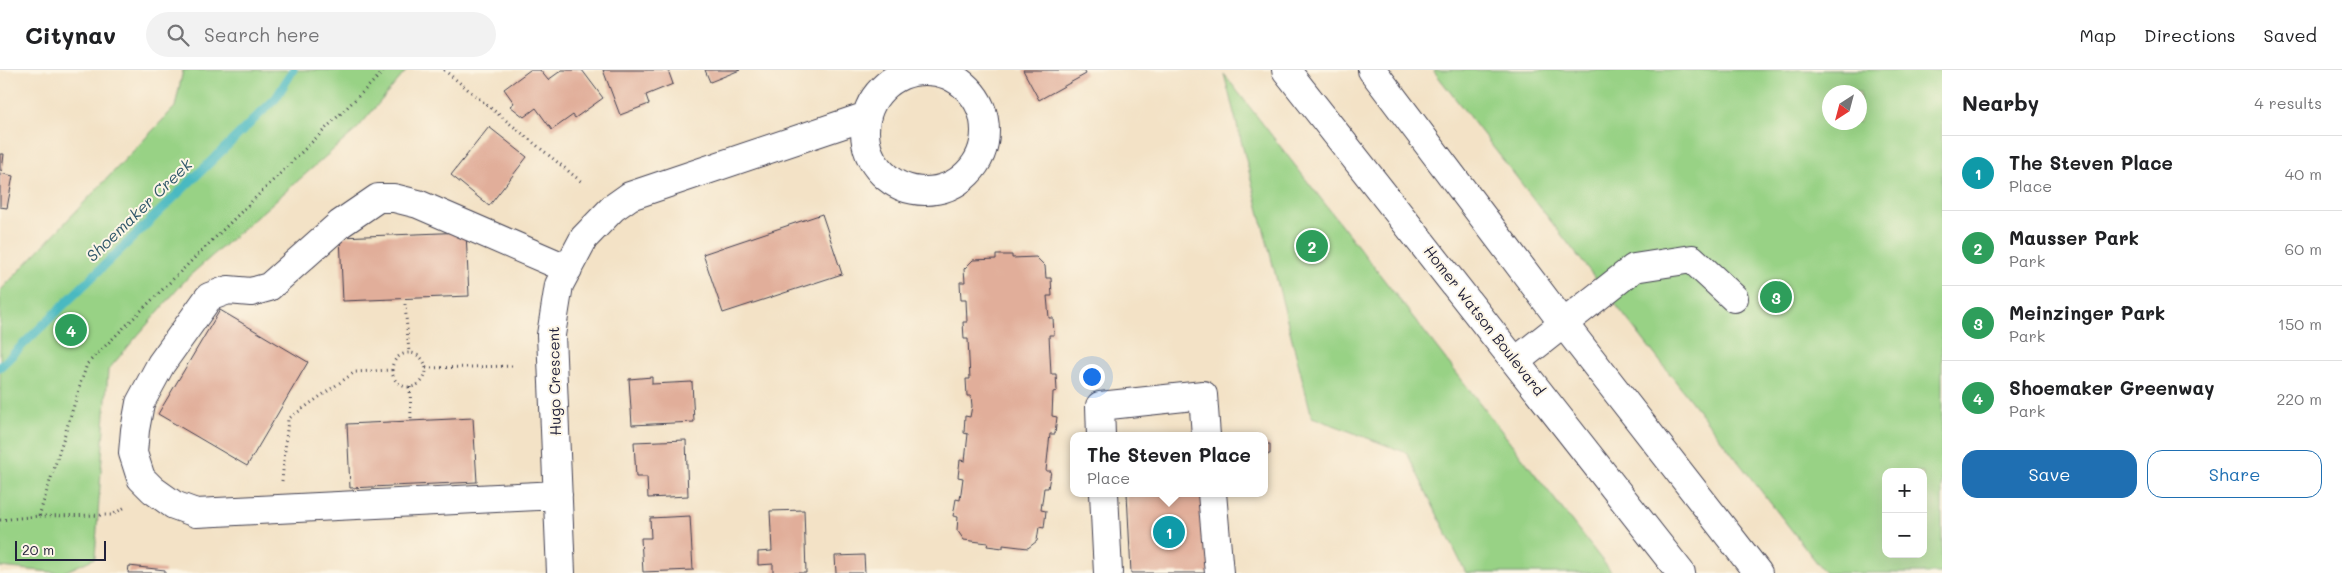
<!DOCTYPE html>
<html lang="en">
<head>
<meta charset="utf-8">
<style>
	body { margin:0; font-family:Mali,sans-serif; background:#f2f2f2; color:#202124 }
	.controls { position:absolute; right:15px; bottom:15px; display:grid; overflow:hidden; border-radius:10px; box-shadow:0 5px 20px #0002 }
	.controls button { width:45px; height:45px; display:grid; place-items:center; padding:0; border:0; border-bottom:1px solid #e0e0e0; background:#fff; color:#202124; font:25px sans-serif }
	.compass { position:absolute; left:1822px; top:15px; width:45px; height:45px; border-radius:50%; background:#fff; box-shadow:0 5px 20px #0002; rotate:216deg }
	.scale { position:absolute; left:15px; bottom:12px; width:91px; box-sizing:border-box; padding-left:5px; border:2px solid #22223b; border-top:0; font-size:14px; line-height:18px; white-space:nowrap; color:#22223b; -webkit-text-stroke:4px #fcf5e5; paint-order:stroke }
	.you { position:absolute; left:1091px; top:306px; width:18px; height:18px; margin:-12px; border:4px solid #fff; border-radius:50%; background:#1a73e8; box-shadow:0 0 0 8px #1a73e833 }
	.badge { display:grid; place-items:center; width:32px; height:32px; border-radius:50%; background:#1f6fb2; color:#fff; font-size:16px; font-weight:700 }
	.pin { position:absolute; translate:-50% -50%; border:2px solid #fff; box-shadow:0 1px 5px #0006 }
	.popup { position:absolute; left:1070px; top:362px; width:198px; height:65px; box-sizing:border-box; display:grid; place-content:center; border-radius:10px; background:#fff; filter:drop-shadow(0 1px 4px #0005); font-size:16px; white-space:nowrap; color:#757577 }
	.popup b { font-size:19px; color:#202124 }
	.popup::after { content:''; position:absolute; left:50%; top:100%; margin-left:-10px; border:10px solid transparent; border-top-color:#fff }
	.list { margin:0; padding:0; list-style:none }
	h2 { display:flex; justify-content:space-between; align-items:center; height:65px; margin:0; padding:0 20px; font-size:21px }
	h2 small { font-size:16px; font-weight:400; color:#757577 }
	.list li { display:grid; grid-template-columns:32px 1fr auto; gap:15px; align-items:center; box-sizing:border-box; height:75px; padding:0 20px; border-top:1px solid #e0e0e0 }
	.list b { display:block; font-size:19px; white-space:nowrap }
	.list p { margin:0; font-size:16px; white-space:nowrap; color:#757577 }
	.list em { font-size:16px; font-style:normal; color:#757577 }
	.actions { display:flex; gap:10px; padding:15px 20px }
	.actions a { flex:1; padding:11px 0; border:1px solid #1f6fb2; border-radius:15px; text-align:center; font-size:18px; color:#1f6fb2 }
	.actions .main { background:#1f6fb2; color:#fff }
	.icon { flex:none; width:28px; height:28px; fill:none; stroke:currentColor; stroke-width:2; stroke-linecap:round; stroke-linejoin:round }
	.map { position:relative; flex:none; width:1942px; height:503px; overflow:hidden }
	header { display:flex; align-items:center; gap:30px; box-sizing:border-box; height:70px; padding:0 25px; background:#fff; border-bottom:1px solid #e0e0e0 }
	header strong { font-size:24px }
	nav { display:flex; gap:28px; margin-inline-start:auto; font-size:18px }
	.search { width:350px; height:45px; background:#f2f2f2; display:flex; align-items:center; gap:12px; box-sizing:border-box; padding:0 18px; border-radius:28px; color:#757577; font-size:19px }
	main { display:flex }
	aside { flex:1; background:#fff }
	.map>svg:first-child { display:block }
	.green { fill:#98d285; stroke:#5d7a60; fill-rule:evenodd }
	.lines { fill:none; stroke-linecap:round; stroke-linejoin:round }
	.stream { stroke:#4ab9c1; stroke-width:9 }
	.building { fill:#e1ae9a }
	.minor-casing { stroke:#413f50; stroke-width:30 }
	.major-casing { stroke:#413f50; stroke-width:30 }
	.path { stroke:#413f50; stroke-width:3; stroke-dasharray:1 4; stroke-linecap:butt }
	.minor { stroke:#fff; stroke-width:28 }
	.major { stroke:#fff; stroke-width:28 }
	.labels { text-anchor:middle; stroke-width:4; stroke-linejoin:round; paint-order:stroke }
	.street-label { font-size:15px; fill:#22223b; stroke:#fcf5e5 }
	.water-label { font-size:16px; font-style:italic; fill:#30576a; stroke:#fcf5e5 }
</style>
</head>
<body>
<header>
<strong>Citynav</strong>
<div class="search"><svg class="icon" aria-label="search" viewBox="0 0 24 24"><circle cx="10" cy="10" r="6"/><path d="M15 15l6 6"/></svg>Search here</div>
<nav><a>Map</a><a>Directions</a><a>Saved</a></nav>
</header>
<main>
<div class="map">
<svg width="1942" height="503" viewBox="0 0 1942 503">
	<rect width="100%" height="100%" fill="#fcf5e5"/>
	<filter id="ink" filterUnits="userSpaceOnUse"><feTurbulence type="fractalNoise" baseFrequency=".02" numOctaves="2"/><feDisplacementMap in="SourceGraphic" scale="10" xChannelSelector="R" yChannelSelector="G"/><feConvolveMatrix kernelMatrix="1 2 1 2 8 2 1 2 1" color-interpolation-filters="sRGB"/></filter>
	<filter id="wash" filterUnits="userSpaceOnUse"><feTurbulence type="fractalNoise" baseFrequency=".0096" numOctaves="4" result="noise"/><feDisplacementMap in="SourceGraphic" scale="20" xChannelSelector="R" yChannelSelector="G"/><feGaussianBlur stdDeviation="1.12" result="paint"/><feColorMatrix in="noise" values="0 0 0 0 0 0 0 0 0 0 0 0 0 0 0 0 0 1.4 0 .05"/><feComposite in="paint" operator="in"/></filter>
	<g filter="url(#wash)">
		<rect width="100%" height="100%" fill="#f3e2c6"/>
		<path class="green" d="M 183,0 L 407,0 L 357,59 L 188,207 L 108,300 L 95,488 L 62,503 L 0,497 L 0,221 L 175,37 Z
			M 1433,0 L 1942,0 L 1942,503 L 1825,503 ZM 1830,22 L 1860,22 L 1860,52 L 1830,52 ZM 1886,402 L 1923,402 L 1923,484 L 1886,484 Z
			M 1224,4 L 1612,503 L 1466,503 L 1407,383 L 1312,347 Z"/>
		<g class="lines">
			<path class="stream" d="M 0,297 L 276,28 L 293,0"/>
		</g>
		<g id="blocks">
			<path class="building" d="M 530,0 L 540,0 L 548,10 L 562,0 L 582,0 L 603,28 L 575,48 L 573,45 L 552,60 L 536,38 L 524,47 L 510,36 L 514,33 L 504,19 Z
				M 603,0 L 668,0 L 673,14 L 646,25 L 649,34 L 620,45 Z
				M 705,0 L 740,0 L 710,12 Z
				M 1023,0 L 1084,0 L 1086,4 L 1039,30 Z
				M 489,57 L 527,87 L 489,136 L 451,105 Z
				M 0,84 L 4,84 L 2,101 L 0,100 Z
				M 0,103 L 13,106 L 7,138 L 0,137 Z
				M 822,144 L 842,204 L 723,243 L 703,184 Z
				M 466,162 L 469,226 L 343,231 L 340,167 Z
				M 996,185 L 1012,185 L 1012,188 L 1036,187 L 1045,196 L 1046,208 L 1051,208 L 1052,226 L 1047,226 L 1049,248 L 1053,248 L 1054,265 L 1049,265 L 1051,304 L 1056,304 L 1057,321 L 1053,322 L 1052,346 L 1057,347 L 1055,364 L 1050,364 L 1046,401 L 1051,401 L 1048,418 L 1044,418 L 1041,440 L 1046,441 L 1044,458 L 1039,457 L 1037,471 L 1028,478 L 1003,475 L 1003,478 L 987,476 L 988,473 L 964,470 L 957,460 L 958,447 L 953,446 L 956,429 L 960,430 L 963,408 L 958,407 L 960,390 L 965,391 L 968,364 L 964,363 L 965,346 L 970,347 L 972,336 L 971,326 L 967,326 L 966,309 L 970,309 L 968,269 L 964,269 L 963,252 L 967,252 L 966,230 L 961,230 L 960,212 L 965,212 L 964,199 L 973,190 L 996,189 Z
				M 220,240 L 308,292 L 247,396 L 158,344 Z
				M 652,307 L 652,314 L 692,312 L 694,352 L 632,355 L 629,309 Z
				M 473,348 L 477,412 L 350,418 L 347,354 Z
				M 686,370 L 688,426 L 648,428 L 647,407 L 636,407 L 634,372 Z
				M 1264,374 L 1270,374 L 1270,384 L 1264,385 Z
				M 1127,423 L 1206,423 L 1210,503 L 1131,503 Z
				M 804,440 L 806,503 L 773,503 L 773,494 L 758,495 L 758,482 L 772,481 L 770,441 Z
				M 690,446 L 693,500 L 643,502 L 641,468 L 651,468 L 650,448 Z
				M 864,485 L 865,503 L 836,503 L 835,486 Z
				M 129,496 L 165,500 L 165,503 L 128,503 Z"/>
		</g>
	</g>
	<g filter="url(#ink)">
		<use href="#blocks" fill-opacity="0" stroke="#413f50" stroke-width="1"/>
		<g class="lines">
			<defs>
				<path id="minor" d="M865 61a60 60 0 1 1 120 0a60 60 0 1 1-120 0Z
					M 1516,291 L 1634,198 L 1692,189 L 1734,228
					M 1101,366 L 1100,336 L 1203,325 L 1206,366
					M 1104,423 L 1108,503
					M 1212,423 L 1219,503
					M 558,425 L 196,443 L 174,435 L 153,420 L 141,408 L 133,383 L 135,360 L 140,333 L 161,294 L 209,227 L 228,220 L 251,222 L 269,217 L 340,154 L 378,128 L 394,128 L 418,134 L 568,199
					M 561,503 L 551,265 L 559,215 L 584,168 L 613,138 L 630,126 L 867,46"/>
				<path id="major" d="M 1286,0 L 1681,503
					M 1372,0 L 1563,253 L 1758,503"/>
			</defs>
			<use href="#minor" class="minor-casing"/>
			<use href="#major" class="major-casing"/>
			<path class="path" d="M 444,0 L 583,113
				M 405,234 L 409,282
				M392 300a17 17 0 1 1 34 0a17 17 0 1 1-34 0Z
				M 426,298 L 513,296
				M 410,317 L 411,348
				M 282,411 L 288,349 L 355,302 L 391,300
				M 39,446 L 87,294 L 385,0
				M 0,450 L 39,446 L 112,445 L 127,436"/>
			<use href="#minor" class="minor"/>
			<use href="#major" class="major"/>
		</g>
	</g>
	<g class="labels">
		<g class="street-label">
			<text transform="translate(1484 251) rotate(52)" y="5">Homer Watson Boulevard</text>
			<text transform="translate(555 311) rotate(-91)" y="5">Hugo Crescent</text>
		</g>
		<g class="water-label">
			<text transform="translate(139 140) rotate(-44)" y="6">Shoemaker Creek</text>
		</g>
	</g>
</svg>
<div class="controls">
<button>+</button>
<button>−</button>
</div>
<svg class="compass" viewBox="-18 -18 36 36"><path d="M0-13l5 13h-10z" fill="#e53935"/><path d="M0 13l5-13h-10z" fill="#757577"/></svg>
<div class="scale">20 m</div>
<div class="you"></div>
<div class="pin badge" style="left:1169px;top:462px;background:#0f9aa8">1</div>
<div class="popup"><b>The Steven Place</b>Place</div>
<div class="pin badge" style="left:1312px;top:176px;background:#2e9e5b">2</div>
<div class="pin badge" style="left:1776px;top:227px;background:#2e9e5b">3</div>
<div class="pin badge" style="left:71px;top:260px;background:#2e9e5b">4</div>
</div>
<aside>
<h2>Nearby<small>4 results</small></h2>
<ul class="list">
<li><span class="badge" style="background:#0f9aa8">1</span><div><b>The Steven Place</b><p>Place</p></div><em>40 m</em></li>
<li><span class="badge" style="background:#2e9e5b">2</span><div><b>Mausser Park</b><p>Park</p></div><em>60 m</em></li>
<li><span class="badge" style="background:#2e9e5b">3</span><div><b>Meinzinger Park</b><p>Park</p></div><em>150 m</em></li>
<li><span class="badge" style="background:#2e9e5b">4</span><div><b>Shoemaker Greenway</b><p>Park</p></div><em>220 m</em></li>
</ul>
<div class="actions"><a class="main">Save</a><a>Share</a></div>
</aside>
</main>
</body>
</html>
